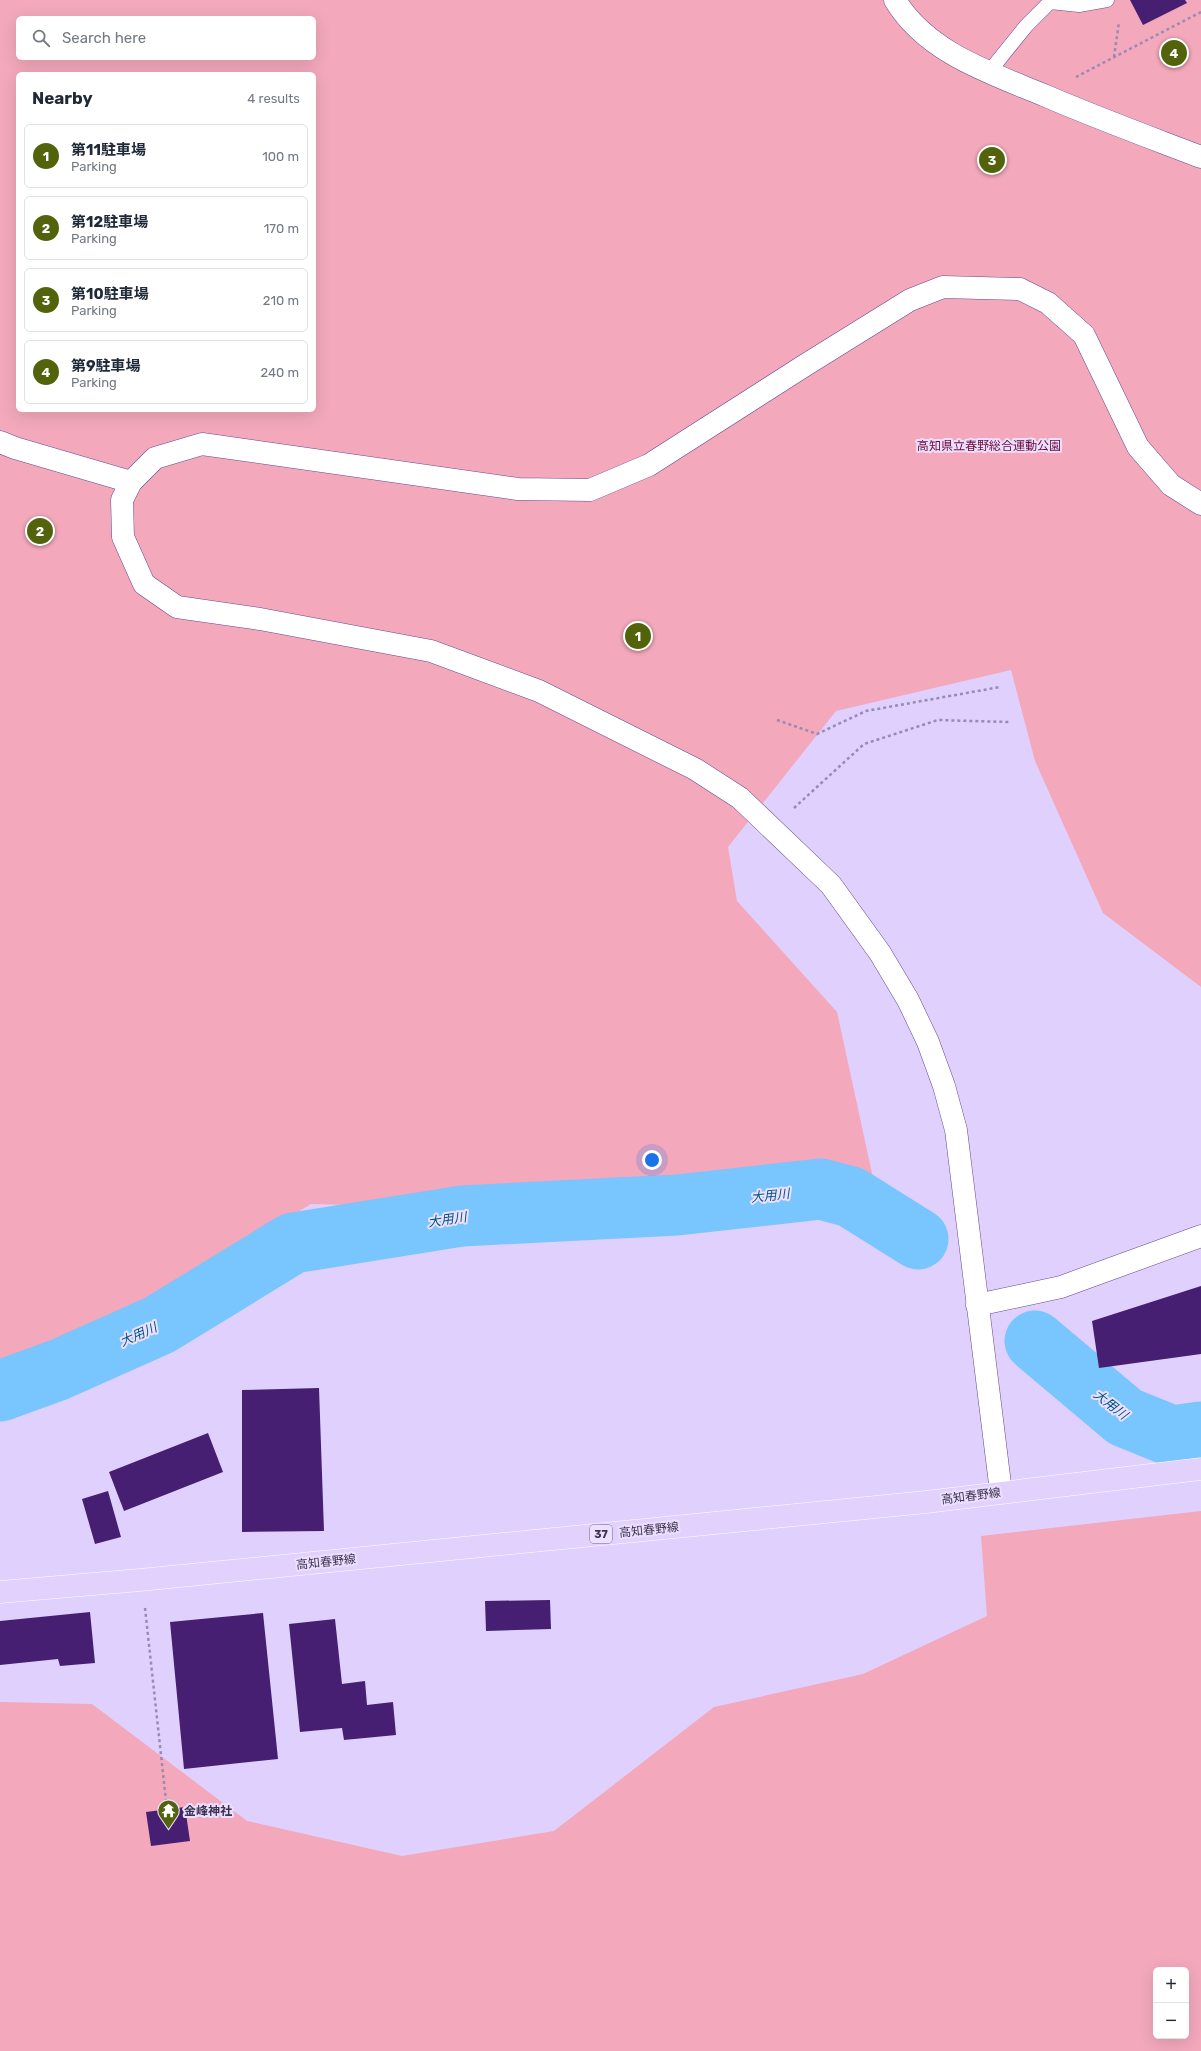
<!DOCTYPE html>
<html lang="en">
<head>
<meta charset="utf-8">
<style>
	body { margin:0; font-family:Rubik,"Noto Sans JP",sans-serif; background:#f2f2f3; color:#1f2937 }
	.controls { position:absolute; right:12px; bottom:12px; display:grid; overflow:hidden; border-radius:6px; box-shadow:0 4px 16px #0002 }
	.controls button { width:36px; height:36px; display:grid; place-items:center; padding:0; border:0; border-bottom:1px solid #e0e1e3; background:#fff; color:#1f2937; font:20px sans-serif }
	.you { position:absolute; left:652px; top:1160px; width:14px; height:14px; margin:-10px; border:3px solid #fff; border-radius:50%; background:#1a73e8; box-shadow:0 0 0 6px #1a73e833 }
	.badge { display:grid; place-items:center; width:26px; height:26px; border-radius:50%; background:#52630b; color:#fff; font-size:13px; font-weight:700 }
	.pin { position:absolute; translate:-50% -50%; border:2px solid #fff; box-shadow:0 1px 4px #0006 }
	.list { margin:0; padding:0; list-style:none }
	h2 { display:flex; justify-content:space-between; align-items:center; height:52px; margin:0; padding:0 16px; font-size:17px }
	h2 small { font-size:13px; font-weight:400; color:#747a83 }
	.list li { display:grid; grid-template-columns:26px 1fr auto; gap:12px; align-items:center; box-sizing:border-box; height:64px; margin:0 8px 8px; padding:0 8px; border:1px solid #e0e1e3; border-radius:6px }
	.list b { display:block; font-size:15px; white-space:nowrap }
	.list p { margin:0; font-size:13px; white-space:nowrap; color:#747a83 }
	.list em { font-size:13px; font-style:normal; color:#747a83 }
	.icon { flex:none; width:22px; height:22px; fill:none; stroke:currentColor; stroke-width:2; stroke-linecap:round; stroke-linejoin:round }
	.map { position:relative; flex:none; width:1201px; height:2051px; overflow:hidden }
	.search { position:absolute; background:#fff; box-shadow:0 4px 16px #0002; left:16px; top:16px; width:300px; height:44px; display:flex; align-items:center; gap:10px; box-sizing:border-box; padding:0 14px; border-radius:6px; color:#747a83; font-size:15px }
	.panel { position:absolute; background:#fff; box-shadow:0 4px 16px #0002; left:16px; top:72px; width:300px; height:340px; border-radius:6px }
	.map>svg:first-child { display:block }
	.green { fill:#f3a8bc; fill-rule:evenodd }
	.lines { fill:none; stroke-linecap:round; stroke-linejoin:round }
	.river { stroke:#79c5fd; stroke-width:61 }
	.building { fill:#461e72 }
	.lane-casing { stroke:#664a8d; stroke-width:15 }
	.street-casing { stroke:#664a8d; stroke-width:23 }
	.secondary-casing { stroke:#664a8d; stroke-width:23 }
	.primary-casing { stroke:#fff; stroke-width:23 }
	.path { stroke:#998ab1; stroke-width:2.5; stroke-dasharray:3 3; stroke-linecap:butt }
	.lane { stroke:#fff; stroke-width:14 }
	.street { stroke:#fff; stroke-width:22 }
	.secondary { stroke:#fff; stroke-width:22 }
	.primary { stroke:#e2d1fd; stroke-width:22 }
	.labels { text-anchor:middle; stroke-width:4; stroke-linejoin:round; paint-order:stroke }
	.shield { fill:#ebe0ff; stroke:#716684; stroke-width:1 }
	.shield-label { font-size:11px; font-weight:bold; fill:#3d314f }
	.park-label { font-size:12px; fill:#6d0936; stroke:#ebe0ff }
	.street-label { font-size:12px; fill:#3d314f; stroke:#ebe0ff }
	.poi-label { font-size:12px; font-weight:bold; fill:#3d314f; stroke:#ebe0ff; text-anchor:start }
	.water-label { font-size:13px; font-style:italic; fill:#015581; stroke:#ebe0ff }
</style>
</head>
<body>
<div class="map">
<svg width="1201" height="2051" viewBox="0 0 1201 2051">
	<rect width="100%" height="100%" fill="#e0d0fe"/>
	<path class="green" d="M 0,0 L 1201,0 L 1201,987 L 1103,913 L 1035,761 L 1011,670 L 836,711 L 728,847 L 737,901 L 837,1012 L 875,1187 L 733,1178 L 507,1209 L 311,1204 L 244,1245 L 60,1345 L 0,1367 ZM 18,18 L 314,18 L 314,58 L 18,58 ZM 18,74 L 314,74 L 314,410 L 18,410 Z
		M 1201,1511 L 1201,2051 L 0,2051 L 0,1702 L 92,1704 L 247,1821 L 402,1856 L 554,1831 L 714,1707 L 863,1674 L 987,1616 L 981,1536 ZM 1156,1970 L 1186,1970 L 1186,2036 L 1156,2036 Z"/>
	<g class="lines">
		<path class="river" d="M 1035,1341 L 1125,1417 L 1172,1436 L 1201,1432
			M 0,1391 L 58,1370 L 159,1325 L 293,1243 L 462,1216 L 677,1205 L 821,1189 L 851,1197 L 918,1239"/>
	</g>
	<path class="building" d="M 1130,0 L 1185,0 L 1187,3 L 1143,25 Z
		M 1201,1286 L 1201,1354 L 1099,1368 L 1092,1321 Z
		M 319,1388 L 324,1531 L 242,1532 L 242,1390 Z
		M 208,1433 L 223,1472 L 124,1511 L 109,1472 Z
		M 108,1491 L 121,1537 L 95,1544 L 82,1499 Z
		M 550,1600 L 551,1629 L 486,1631 L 485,1601 Z
		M 90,1612 L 95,1663 L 60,1666 L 58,1659 L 0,1665 L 0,1621 Z
		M 263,1613 L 278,1759 L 184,1769 L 170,1622 Z
		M 335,1619 L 342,1684 L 365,1681 L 367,1705 L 393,1702 L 396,1735 L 344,1740 L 342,1728 L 300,1732 L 289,1624 Z
		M 185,1807 L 190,1841 L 151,1846 L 146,1812 Z"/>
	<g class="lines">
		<defs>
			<path id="lane" d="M 989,72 L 1026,26 L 1050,2 L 1079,5 L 1107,0"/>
			<path id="street" d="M 0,442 L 15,448 L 131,482
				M 977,1305 L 1061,1287 L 1201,1236"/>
			<path id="secondary" d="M 895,0 C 927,53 991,73 1046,96 C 1097,118 1149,137 1201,157
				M 1001,1492 L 956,1130 L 944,1086 L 928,1042 L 908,1000 L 880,953 L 831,885 L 740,798 L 695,769 L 539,691 L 431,651 L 260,619 L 177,607 L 144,584 L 123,537 L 122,500 L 131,482 L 155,458 L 202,444 L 518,489 L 590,490 L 649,465 L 807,364 L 910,300 L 943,287 L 1020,289 L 1048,303 L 1084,335 L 1138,447 L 1171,485 L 1201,504"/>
			<path id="primary" d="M 0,1592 L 140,1580 L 926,1502 L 1201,1469"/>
		</defs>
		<use href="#lane" class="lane-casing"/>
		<use href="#street" class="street-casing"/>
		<use href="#secondary" class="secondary-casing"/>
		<use href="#primary" class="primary-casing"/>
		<path class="path" d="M 1114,57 L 1119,22
			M 1076,77 L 1201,12
			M 777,720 L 817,734 L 866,711 L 1000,687
			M 794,808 L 864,744 L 938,720 L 1009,722
			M 145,1608 L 167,1810"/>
		<use href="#lane" class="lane"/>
		<use href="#street" class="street"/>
		<use href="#secondary" class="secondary"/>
		<use href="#primary" class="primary"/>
	</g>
	<defs>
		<symbol id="temple-pin" viewBox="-11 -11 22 30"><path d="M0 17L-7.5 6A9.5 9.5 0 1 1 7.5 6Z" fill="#52630b" stroke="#ebe0ff"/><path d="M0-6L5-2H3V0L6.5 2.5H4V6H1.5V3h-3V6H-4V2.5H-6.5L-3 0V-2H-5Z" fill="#fff"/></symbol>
	</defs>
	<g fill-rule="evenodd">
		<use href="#temple-pin" x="156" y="1798" width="25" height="34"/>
	</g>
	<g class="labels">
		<rect class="shield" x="590" y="1525" width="22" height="18" rx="3"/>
		<g class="shield-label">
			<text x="601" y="1538">37</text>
		</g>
		<g class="park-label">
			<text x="989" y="450">高知県立春野総合運動公園</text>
		</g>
		<g class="street-label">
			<text transform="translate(971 1496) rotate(-7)" y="4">高知春野線</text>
			<text transform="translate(649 1530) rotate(-6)" y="4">高知春野線</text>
			<text transform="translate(326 1562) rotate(-6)" y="4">高知春野線</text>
		</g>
		<g class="poi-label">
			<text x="184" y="1815">金峰神社</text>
		</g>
		<g class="water-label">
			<text transform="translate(770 1195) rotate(-6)" y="5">大用川</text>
			<text transform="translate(447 1219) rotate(-8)" y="5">大用川</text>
			<text transform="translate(138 1334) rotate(-24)" y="5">大用川</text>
			<text transform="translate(1111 1404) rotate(38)" y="5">大用川</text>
		</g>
	</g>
</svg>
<div class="controls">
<button>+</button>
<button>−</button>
</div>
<div class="you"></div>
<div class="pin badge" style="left:638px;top:636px">1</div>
<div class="pin badge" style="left:40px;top:531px">2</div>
<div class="pin badge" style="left:992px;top:160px">3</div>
<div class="pin badge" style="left:1174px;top:53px">4</div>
<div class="search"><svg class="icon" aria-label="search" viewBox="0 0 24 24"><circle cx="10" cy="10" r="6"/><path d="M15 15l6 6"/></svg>Search here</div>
<section class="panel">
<h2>Nearby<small>4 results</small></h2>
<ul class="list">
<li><span class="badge">1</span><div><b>第11駐車場</b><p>Parking</p></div><em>100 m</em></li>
<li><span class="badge">2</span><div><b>第12駐車場</b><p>Parking</p></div><em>170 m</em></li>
<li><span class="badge">3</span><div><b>第10駐車場</b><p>Parking</p></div><em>210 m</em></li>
<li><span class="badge">4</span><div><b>第9駐車場</b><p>Parking</p></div><em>240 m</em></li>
</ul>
</section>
</div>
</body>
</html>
